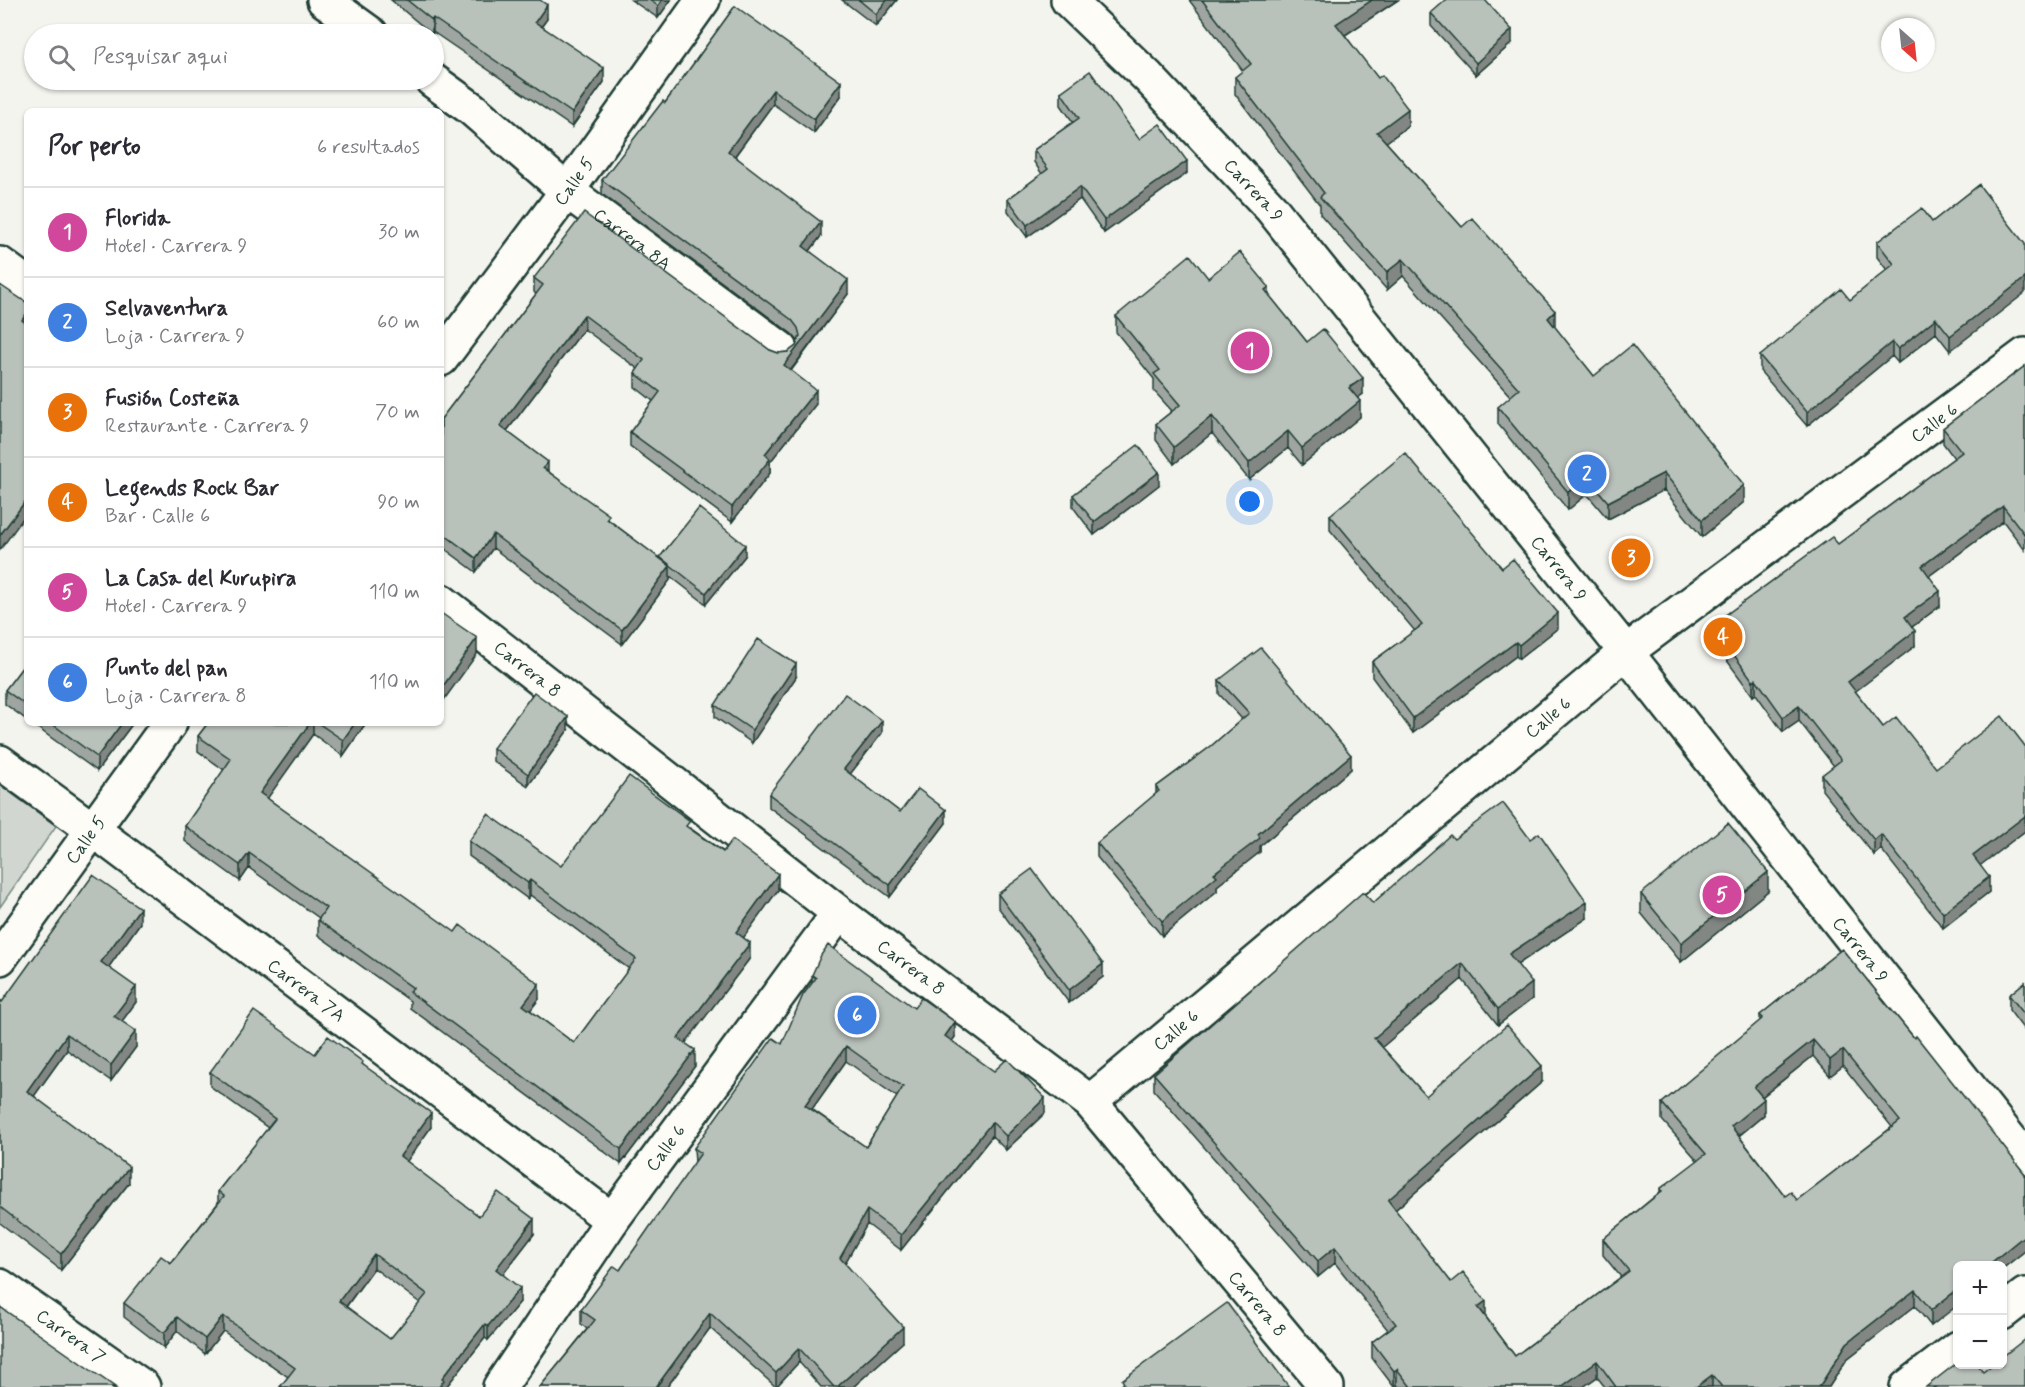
<!DOCTYPE html>
<html lang="pt">
<head>
<meta charset="utf-8">
<style>
	body { margin:0; font-family:Mynerve,sans-serif; background:#f2f2f3; color:#2b2b33 }
	.controls { position:absolute; right:18px; bottom:18px; display:grid; overflow:hidden; border-radius:9px; box-shadow:0 2px 4px #0004 }
	.controls button { width:54px; height:54px; display:grid; place-items:center; padding:0; border:0; border-bottom:2px solid #e1e1e2; background:#fff; color:#2b2b33; font:30px sans-serif }
	.compass { position:absolute; left:1881px; top:18px; width:54px; height:54px; border-radius:50%; background:#fff; box-shadow:0 2px 4px #0004; rotate:153deg }
	.you { position:absolute; left:1250px; top:502px; width:21px; height:21px; margin:-15px; border:4px solid #fff; border-radius:50%; background:#1a73e8; box-shadow:0 0 0 9px #1a73e833 }
	.badge { display:grid; place-items:center; width:39px; height:39px; border-radius:50%; background:#1f3d34; color:#fff; font-size:20px; font-weight:700 }
	.pin { position:absolute; translate:-50% -50%; border:3px solid #fff; box-shadow:0 2px 6px #0006 }
	.list { margin:0; padding:0; list-style:none }
	h2 { display:flex; justify-content:space-between; align-items:center; height:78px; margin:0; padding:0 24px; font-size:26px }
	h2 small { font-size:20px; font-weight:400; color:#7c7c81 }
	.list li { display:grid; grid-template-columns:39px 1fr auto; gap:18px; align-items:center; box-sizing:border-box; height:90px; padding:0 24px; border-top:2px solid #e1e1e2 }
	.list b { display:block; font-size:22px; white-space:nowrap }
	.list p { margin:0; font-size:20px; white-space:nowrap; color:#7c7c81 }
	.list em { font-size:20px; font-style:normal; color:#7c7c81 }
	.icon { flex:none; width:33px; height:33px; fill:none; stroke:currentColor; stroke-width:2; stroke-linecap:round; stroke-linejoin:round }
	.map { position:relative; flex:none; width:2025px; height:1387px; overflow:hidden }
	.search { position:absolute; background:#fff; box-shadow:0 2px 4px #0004; left:24px; top:24px; width:420px; height:66px; display:flex; align-items:center; gap:15px; box-sizing:border-box; padding:0 21px; border-radius:33px; color:#7c7c81; font-size:22px }
	.panel { position:absolute; background:#fff; box-shadow:0 2px 4px #0004; left:24px; top:108px; width:420px; height:618px; border-radius:9px }
	.map>svg:first-child { display:block }
	.green { fill:#d1d6d1; stroke:#788a82; stroke-width:1.5 }
	.lines { fill:none; stroke-linecap:round; stroke-linejoin:round }
	.minor-casing { stroke:#1f3d34; stroke-width:38 }
	.minor { stroke:#fdfcf7; stroke-width:33 }
	.wall { fill:#9fa6a1; stroke:#1f3d34; stroke-width:1.5; fill-rule:evenodd }
	.shaded-wall { fill:#828783; stroke:#1f3d34; stroke-width:1.5 }
	.building { fill:#b9c1bb; stroke:#1f3d34; stroke-width:1.5; fill-rule:evenodd }
	.labels { text-anchor:middle; stroke-width:6; stroke-linejoin:round; paint-order:stroke }
	.street-label { font-size:18px; fill:#1f3d34; stroke:#fdfcf7 }
</style>
</head>
<body>
<div class="map">
<svg width="2025" height="1387" viewBox="0 0 2025 1387">
	<rect width="100%" height="100%" fill="#f4f4ef"/>
	<filter id="ink" filterUnits="userSpaceOnUse"><feTurbulence type="fractalNoise" baseFrequency=".0167" numOctaves="2"/><feDisplacementMap in="SourceGraphic" scale="12" xChannelSelector="R" yChannelSelector="G"/><feConvolveMatrix kernelMatrix="1 2 1 2 8 2 1 2 1" color-interpolation-filters="sRGB"/></filter>
	<g filter="url(#ink)">
		<path class="green" d="M 0,785 L 56,826 L 0,907 Z"/>
		<g class="lines">
			<defs>
				<g id="minor">
					<path d="M 324,0 L 371,34"/>
					<path id="s1" d="M 1068,0 L 1148,77 L 1271,208 L 1626,652 L 2025,1158"/>
					<path id="s2" d="M 432,80 L 472,109 L 567,191 L 781,349"/>
					<path d="M 0,264 L 27,284"/>
					<path id="s3" d="M 441,359 L 567,191 L 703,0"/>
					<path id="s4" d="M 441,601 L 839,913 L 1090,1102 L 1327,1387"/>
					<path id="s5" d="M 0,762 L 92,829 L 612,1220"/>
					<path id="s6" d="M 0,958 L 170,723"/>
					<path id="s7" d="M 1090,1102 L 1626,652 L 2025,355"/>
					<path id="s8" d="M 0,1286 L 143,1387"/>
					<path d="M 2002,1313 L 2025,1295"/>
					<path id="s9" d="M 500,1387 L 612,1220 L 839,913"/>
					<path d="M 1907,1387 L 1958,1348"/>
				</g>
			</defs>
			<use href="#minor" class="minor-casing"/>
			<use href="#minor" class="minor"/>
		</g>
		<path class="wall" d="M 391,0 L 540,0 L 547,19 L 542,26 L 604,82 L 572,127 L 433,32 L 432,34 Z
			M 631,0 L 671,0 L 658,18 Z
			M 842,0 L 897,0 L 876,26 Z
			M 1189,0 L 1398,0 L 1345,35 L 1408,126 L 1386,142 L 1462,227 L 1555,328 L 1594,376 L 1744,502 L 1702,537 L 1664,490 L 1608,519 L 1587,494 L 1568,510 L 1498,424 L 1498,407 L 1511,397 L 1403,276 L 1387,290 L 1320,214 L 1320,205 L 1235,94 L 1235,77 L 1243,71 Z
			M 735,6 L 841,96 L 814,133 L 773,104 L 735,156 L 821,236 L 810,251 L 848,294 L 791,371 L 816,404 L 770,462 L 770,473 L 732,522 L 630,446 L 630,432 L 653,401 L 635,387 L 635,373 L 638,369 L 584,329 L 507,431 L 548,471 L 609,520 L 660,559 L 660,557 L 745,556 L 706,604 L 670,576 L 670,580 L 622,644 L 493,548 L 476,572 L 441,546 L 441,419 L 536,294 L 534,292 L 534,278 L 770,350 L 778,353 L 788,352 L 796,346 L 798,341 L 792,334 L 602,194 L 602,180 L 665,103 Z
			M 1431,13 L 1512,43 L 1476,75 L 1431,26 Z
			M 1061,92 L 1139,139 L 1187,173 L 1104,233 L 1080,199 L 1027,237 L 1008,211 L 1008,199 L 1042,174 L 1034,162 L 1034,150 L 1073,122 L 1061,105 Z
			M 1979,185 L 1950,351 L 1936,333 L 1898,363 L 1892,356 L 1807,426 L 1760,371 L 1760,356 L 1850,300 L 1887,270 L 1877,257 L 1877,242 L 1932,222 Z
			M 1208,278 L 1269,295 L 1307,342 L 1363,394 L 1358,398 L 1360,417 L 1302,465 L 1288,448 L 1249,480 L 1212,433 L 1174,464 L 1156,440 L 1156,424 L 1172,411 L 1154,391 L 1154,379 L 1116,332 L 1116,316 Z
			M 2025,366 L 2025,550 L 2003,521 L 1929,576 L 1940,606 L 1912,627 L 1915,646 L 1855,691 L 1883,727 L 1936,768 L 2025,831 L 1980,865 L 1989,892 L 1943,928 L 1881,849 L 1874,855 L 1822,790 L 1822,775 L 1834,766 L 1799,721 L 1783,732 L 1756,694 L 1753,696 L 1712,640 L 1712,625 L 1838,544 L 1954,458 L 1943,443 L 1943,428 Z
			M 1159,485 L 1094,535 L 1073,507 L 1073,495 Z
			M 1330,515 L 1502,568 L 1558,628 L 1519,659 L 1516,656 L 1413,733 L 1372,677 L 1372,662 L 1415,631 L 1330,530 Z
			M 27,661 L 27,720 L 5,704 L 5,690 Z
			M 796,677 L 752,743 L 715,717 L 715,705 Z
			M 1219,680 L 1351,769 L 1260,846 L 1260,852 L 1217,886 L 1217,891 L 1162,936 L 1097,857 L 1097,843 L 1156,794 L 1156,787 L 1210,747 L 1242,719 L 1219,694 Z
			M 31,723 L 133,723 L 97,771 Z
			M 208,723 L 366,723 L 343,756 L 313,734 L 267,798 L 539,999 L 530,1010 L 574,1043 L 629,969 L 530,895 L 528,899 L 469,856 L 469,841 L 561,866 L 690,828 L 778,890 L 743,938 L 750,958 L 685,1043 L 695,1066 L 621,1164 L 410,1008 L 410,1001 L 318,935 L 318,920 L 319,918 L 249,868 L 240,881 L 185,841 L 185,826 L 224,770 L 198,751 L 198,736 Z
			M 568,730 L 528,786 L 493,761 L 493,748 Z
			M 882,733 L 850,774 L 900,812 L 946,823 L 890,897 L 769,807 L 769,794 Z
			M 1454,839 L 1587,918 L 1517,965 L 1532,999 L 1498,1025 L 1462,979 L 1382,1047 L 1426,1096 L 1542,1082 L 1395,1210 L 1451,1282 L 1486,1317 L 1515,1356 L 1621,1277 L 1603,1255 L 1603,1239 L 1660,1192 L 1660,1189 L 1698,1161 L 1662,1120 L 1662,1103 L 1760,1021 L 1760,1015 L 1842,949 L 2025,1174 L 2025,1251 L 2002,1269 L 2002,1266 L 1931,1326 L 1915,1306 L 1847,1359 L 1829,1387 L 1605,1387 L 1597,1377 L 1583,1387 L 1399,1387 L 1397,1385 L 1394,1387 L 1372,1358 L 1372,1342 L 1388,1330 L 1335,1263 L 1318,1277 L 1154,1090 L 1154,1074 L 1373,903 ZM 1813,1056 L 1830,1076 L 1843,1066 L 1892,1127 L 1797,1200 L 1785,1196 L 1739,1136 L 1764,1115 L 1762,1097 Z
			M 1768,891 L 1681,962 L 1641,913 L 1641,894 Z
			M 998,894 L 1103,977 L 1069,1003 L 998,907 Z
			M 140,923 L 108,968 L 136,1002 L 122,1021 L 136,1047 L 111,1081 L 67,1050 L 34,1096 L 129,1183 L 61,1270 L 0,1223 L 0,1000 L 2,1002 Z
			M 812,975 L 914,1008 L 955,1037 L 952,1041 L 1045,1113 L 1006,1150 L 992,1136 L 901,1250 L 867,1224 L 845,1263 L 903,1342 L 853,1387 L 821,1387 L 799,1362 L 776,1387 L 710,1328 L 667,1387 L 540,1387 L 587,1329 L 581,1324 L 581,1310 L 620,1270 L 695,1163 L 694,1148 L 782,1044 L 812,983 ZM 846,1061 L 897,1097 L 866,1147 L 812,1109 Z
			M 2025,982 L 2025,1031 L 2009,1010 L 2009,995 Z
			M 315,1054 L 363,1065 L 431,1127 L 406,1162 L 479,1216 L 534,1234 L 503,1274 L 520,1302 L 488,1340 L 485,1338 L 446,1387 L 280,1387 L 288,1377 L 223,1331 L 205,1354 L 177,1331 L 164,1348 L 124,1317 L 124,1303 L 171,1263 L 218,1203 L 218,1191 L 268,1128 L 210,1086 L 210,1072 ZM 374,1268 L 420,1303 L 390,1339 L 346,1307 Z"/>
		<path class="shaded-wall" d="M 662,0 L 671,0 L 658,18 L 658,6 Z
			M 887,0 L 897,0 L 876,26 L 876,14 Z
			M 1372,0 L 1398,0 L 1336,41 L 1336,24 Z
			M 547,5 L 547,19 L 535,35 L 535,22 Z
			M 433,18 L 433,32 L 432,34 L 432,20 Z
			M 1512,30 L 1512,43 L 1476,75 L 1476,63 Z
			M 604,68 L 604,82 L 572,127 L 572,113 Z
			M 841,82 L 841,96 L 814,133 L 814,119 Z
			M 773,90 L 773,104 L 728,165 L 728,151 Z
			M 1408,109 L 1408,126 L 1377,149 L 1377,132 Z
			M 1187,161 L 1187,173 L 1104,233 L 1104,220 Z
			M 1080,187 L 1080,199 L 1027,237 L 1027,225 Z
			M 821,222 L 821,236 L 803,260 L 803,246 Z
			M 1403,259 L 1403,276 L 1387,290 L 1387,272 Z
			M 2025,278 L 2025,293 L 1950,351 L 1950,336 Z
			M 848,280 L 848,294 L 784,379 L 784,365 Z
			M 1269,287 L 1269,303 L 1265,290 Z
			M 1555,311 L 1555,328 L 1548,318 Z
			M 27,313 L 27,328 L 22,320 Z
			M 584,315 L 584,329 L 500,440 L 500,426 Z
			M 1936,318 L 1936,333 L 1898,363 L 1898,349 Z
			M 1892,342 L 1892,356 L 1807,426 L 1807,412 Z
			M 1363,378 L 1363,394 L 1349,404 L 1349,388 Z
			M 816,390 L 816,404 L 770,462 L 770,473 L 732,522 L 732,507 L 765,454 Z
			M 1360,401 L 1360,417 L 1302,465 L 1302,448 Z
			M 1212,416 L 1212,433 L 1174,464 L 1174,447 Z
			M 1288,431 L 1288,448 L 1249,480 L 1249,463 Z
			M 548,462 L 548,476 L 543,468 Z
			M 1159,472 L 1159,485 L 1094,535 L 1094,522 Z
			M 1664,473 L 1664,490 L 1608,519 L 1608,502 Z
			M 1587,477 L 1587,494 L 1568,510 L 1568,492 Z
			M 1744,485 L 1744,502 L 1702,537 L 1702,520 Z
			M 27,499 L 27,513 L 0,550 L 0,535 Z
			M 2003,506 L 2003,521 L 1922,581 L 1922,566 Z
			M 493,534 L 493,548 L 476,572 L 476,558 Z
			M 745,545 L 745,556 L 706,604 L 706,593 Z
			M 670,566 L 670,580 L 622,644 L 622,630 Z
			M 1940,591 L 1940,606 L 1905,632 L 1905,617 Z
			M 1558,613 L 1558,628 L 1519,659 L 1519,645 Z
			M 1915,631 L 1915,646 L 1848,697 L 1848,682 Z
			M 477,638 L 477,654 L 441,704 L 441,689 Z
			M 1516,642 L 1516,656 L 1413,733 L 1413,718 Z
			M 796,664 L 796,677 L 752,743 L 752,730 Z
			M 1756,679 L 1756,694 L 1753,696 L 1753,681 Z
			M 1799,706 L 1799,721 L 1783,732 L 1783,717 Z
			M 568,717 L 568,730 L 528,786 L 528,774 Z
			M 882,721 L 882,733 L 844,782 L 844,769 Z
			M 122,723 L 133,723 L 97,771 L 97,757 Z
			M 310,723 L 313,723 L 313,734 L 260,809 L 260,793 Z
			M 355,723 L 366,723 L 343,756 L 343,740 Z
			M 1351,755 L 1351,769 L 1260,846 L 1260,852 L 1217,886 L 1217,891 L 1162,936 L 1162,921 L 1258,834 Z
			M 946,810 L 946,823 L 890,897 L 890,885 Z
			M 2025,816 L 2025,831 L 1973,871 L 1973,856 Z
			M 1881,834 L 1881,849 L 1874,855 L 1874,840 Z
			M 249,853 L 249,868 L 240,881 L 240,865 Z
			M 1768,872 L 1768,891 L 1681,962 L 1681,943 Z
			M 778,874 L 778,890 L 736,948 L 736,932 Z
			M 1989,877 L 1989,892 L 1943,928 L 1943,913 Z
			M 530,880 L 530,895 L 528,899 L 528,883 Z
			M 1587,902 L 1587,918 L 1509,970 L 1509,954 Z
			M 140,908 L 140,923 L 101,978 L 101,962 Z
			M 750,943 L 750,958 L 678,1053 L 678,1038 Z
			M 1462,963 L 1462,979 L 1374,1054 L 1374,1038 Z
			M 1103,964 L 1103,977 L 1069,1003 L 1069,990 Z
			M 1532,983 L 1532,999 L 1498,1025 L 1498,1009 Z
			M 539,984 L 539,999 L 523,1020 L 523,1005 Z
			M 136,987 L 136,1002 L 114,1032 L 114,1016 Z
			M 955,1022 L 955,1037 L 945,1050 L 945,1036 Z
			M 136,1031 L 136,1047 L 111,1081 L 111,1065 Z
			M 67,1034 L 67,1050 L 27,1106 L 27,1091 Z
			M 1813,1040 L 1813,1056 L 1754,1103 L 1754,1087 Z
			M 846,1046 L 846,1061 L 805,1119 L 805,1105 Z
			M 695,1050 L 695,1066 L 621,1164 L 621,1149 Z
			M 1843,1050 L 1843,1066 L 1830,1076 L 1830,1060 Z
			M 1542,1066 L 1542,1082 L 1388,1216 L 1388,1200 Z
			M 1045,1098 L 1045,1113 L 1006,1150 L 1006,1136 Z
			M 1764,1099 L 1764,1115 L 1731,1142 L 1731,1126 Z
			M 431,1113 L 431,1127 L 400,1171 L 400,1156 Z
			M 992,1122 L 992,1136 L 901,1250 L 901,1235 Z
			M 129,1167 L 129,1183 L 61,1270 L 61,1254 Z
			M 867,1210 L 867,1224 L 840,1272 L 840,1258 Z
			M 534,1219 L 534,1234 L 496,1283 L 496,1269 Z
			M 2025,1235 L 2025,1251 L 2002,1269 L 2002,1266 L 1987,1266 Z
			M 1335,1247 L 1335,1263 L 1318,1277 L 1318,1261 Z
			M 374,1254 L 374,1268 L 339,1316 L 339,1301 Z
			M 520,1288 L 520,1302 L 488,1340 L 488,1326 Z
			M 1958,1289 L 1958,1305 L 1931,1326 L 1931,1310 Z
			M 1915,1290 L 1915,1306 L 1847,1359 L 1829,1387 L 1819,1387 L 1847,1343 Z
			M 1486,1301 L 1486,1317 L 1478,1307 Z
			M 710,1313 L 710,1328 L 667,1387 L 656,1387 Z
			M 223,1316 L 223,1331 L 205,1354 L 205,1339 Z
			M 177,1317 L 177,1331 L 164,1348 L 164,1333 Z
			M 485,1324 L 485,1338 L 446,1387 L 439,1387 L 442,1378 Z
			M 903,1327 L 903,1342 L 853,1387 L 837,1387 Z
			M 799,1348 L 799,1362 L 776,1387 L 776,1373 Z
			M 1597,1361 L 1597,1377 L 1583,1387 L 1561,1387 Z
			M 1397,1369 L 1397,1385 L 1394,1387 L 1394,1371 Z
			M 1712,1375 L 1712,1387 L 1696,1387 Z"/>
		<path class="building" d="M 407,0 L 540,0 L 547,5 L 535,22 L 604,68 L 572,113 L 433,18 L 432,20 Z
			M 650,0 L 662,0 L 658,6 Z
			M 859,0 L 887,0 L 876,14 Z
			M 1202,0 L 1372,0 L 1336,24 L 1378,78 L 1382,75 L 1408,109 L 1377,132 L 1462,227 L 1472,218 L 1555,311 L 1548,318 L 1594,376 L 1632,345 L 1744,485 L 1702,520 L 1664,473 L 1608,502 L 1587,477 L 1568,492 L 1498,407 L 1519,389 L 1403,259 L 1387,272 L 1320,197 L 1324,193 L 1235,77 L 1251,64 Z
			M 1446,0 L 1485,0 L 1512,30 L 1476,63 L 1431,13 Z
			M 735,6 L 841,82 L 814,119 L 773,90 L 728,151 L 821,222 L 803,246 L 848,280 L 784,365 L 816,390 L 765,454 L 770,459 L 732,507 L 630,432 L 660,392 L 635,373 L 644,360 L 584,315 L 500,426 L 548,462 L 543,468 L 609,515 L 607,519 L 670,566 L 622,630 L 493,534 L 476,558 L 441,532 L 441,419 L 543,285 L 534,278 L 584,213 L 770,350 L 778,353 L 788,352 L 796,346 L 800,336 L 798,328 L 792,320 L 602,180 L 663,101 L 665,103 Z
			M 1090,71 L 1139,139 L 1160,124 L 1187,161 L 1104,220 L 1080,187 L 1027,225 L 1008,199 L 1048,169 L 1034,150 L 1079,118 L 1061,92 Z
			M 1979,185 L 2025,244 L 2025,278 L 1950,336 L 1936,318 L 1898,349 L 1892,342 L 1807,412 L 1760,356 L 1841,289 L 1850,300 L 1894,264 L 1877,242 L 1922,208 L 1932,222 Z
			M 1240,252 L 1269,287 L 1265,290 L 1307,342 L 1323,329 L 1363,378 L 1349,388 L 1360,401 L 1302,448 L 1288,431 L 1249,463 L 1212,416 L 1174,447 L 1156,424 L 1180,405 L 1154,374 L 1160,370 L 1116,316 L 1190,255 L 1208,278 Z
			M 0,285 L 27,303 L 27,313 L 22,320 L 27,324 L 27,499 L 0,535 Z
			M 2025,366 L 2025,535 L 2003,506 L 1922,566 L 1940,591 L 1905,617 L 1915,631 L 1848,682 L 1883,727 L 1896,717 L 1936,768 L 2002,716 L 2025,746 L 2025,816 L 1973,856 L 1989,877 L 1943,913 L 1881,834 L 1874,840 L 1822,775 L 1841,760 L 1799,706 L 1783,717 L 1756,679 L 1753,681 L 1712,625 L 1832,537 L 1838,544 L 1962,452 L 1943,428 Z
			M 1138,445 L 1159,472 L 1094,522 L 1073,495 Z
			M 1405,453 L 1502,568 L 1513,559 L 1558,613 L 1519,645 L 1516,642 L 1413,718 L 1372,662 L 1422,625 L 1330,515 Z
			M 699,508 L 745,545 L 706,593 L 660,557 Z
			M 441,613 L 477,638 L 441,689 Z
			M 758,639 L 796,664 L 752,730 L 715,705 Z
			M 1261,648 L 1351,755 L 1258,834 L 1260,838 L 1214,873 L 1217,876 L 1162,921 L 1097,843 L 1159,791 L 1156,787 L 1210,747 L 1249,713 L 1219,680 Z
			M 27,661 L 27,706 L 5,690 Z
			M 534,692 L 568,717 L 528,774 L 493,748 Z
			M 845,694 L 882,721 L 844,769 L 900,812 L 918,789 L 946,810 L 890,885 L 769,794 Z
			M 51,723 L 122,723 L 97,757 Z
			M 208,723 L 310,723 L 260,793 L 455,932 L 460,925 L 539,984 L 523,1005 L 574,1043 L 636,959 L 530,880 L 528,883 L 469,841 L 488,814 L 561,866 L 629,776 L 690,821 L 686,826 L 723,852 L 732,840 L 778,874 L 736,932 L 750,943 L 678,1038 L 695,1050 L 621,1149 L 410,992 L 413,988 L 318,920 L 326,908 L 249,853 L 240,865 L 185,826 L 231,759 L 198,736 Z
			M 318,723 L 355,723 L 343,740 Z
			M 1503,803 L 1530,839 L 1539,833 L 1587,902 L 1509,954 L 1532,983 L 1498,1009 L 1462,963 L 1374,1038 L 1426,1096 L 1507,1025 L 1542,1066 L 1388,1200 L 1451,1282 L 1463,1272 L 1486,1301 L 1478,1307 L 1515,1356 L 1629,1271 L 1603,1239 L 1662,1191 L 1660,1189 L 1706,1154 L 1662,1103 L 1763,1018 L 1760,1015 L 1842,949 L 1914,1038 L 1916,1036 L 2025,1174 L 2025,1235 L 1987,1266 L 1958,1266 L 1958,1289 L 1931,1310 L 1915,1290 L 1847,1343 L 1819,1387 L 1722,1387 L 1712,1375 L 1696,1387 L 1616,1387 L 1597,1361 L 1561,1387 L 1411,1387 L 1397,1369 L 1394,1371 L 1372,1342 L 1396,1324 L 1335,1247 L 1318,1261 L 1154,1074 L 1363,892 L 1373,903 L 1450,835 L 1454,839 ZM 1813,1040 L 1830,1060 L 1843,1050 L 1900,1121 L 1797,1200 L 1791,1192 L 1785,1196 L 1731,1126 L 1764,1099 L 1754,1087 Z
			M 1728,823 L 1768,872 L 1681,943 L 1641,894 Z
			M 1032,869 L 1103,964 L 1069,990 L 998,894 Z
			M 93,875 L 140,908 L 101,962 L 136,987 L 114,1016 L 136,1031 L 111,1065 L 67,1034 L 27,1091 L 129,1167 L 61,1254 L 0,1207 L 0,1000 L 2,1002 Z
			M 828,945 L 914,1008 L 921,998 L 955,1022 L 945,1036 L 994,1071 L 1007,1059 L 1045,1098 L 1006,1136 L 992,1122 L 901,1235 L 867,1210 L 840,1258 L 903,1327 L 837,1387 L 834,1387 L 799,1348 L 776,1373 L 710,1313 L 656,1387 L 540,1387 L 595,1320 L 581,1310 L 614,1266 L 620,1270 L 701,1153 L 694,1148 L 773,1038 L 782,1044 L 803,995 L 816,978 L 812,975 L 821,955 ZM 846,1046 L 903,1087 L 866,1147 L 805,1105 Z
			M 2025,982 L 2025,1015 L 2009,995 Z
			M 254,1011 L 315,1054 L 328,1036 L 363,1062 L 362,1064 L 431,1113 L 400,1156 L 479,1216 L 498,1192 L 534,1219 L 496,1269 L 520,1288 L 488,1326 L 485,1324 L 442,1378 L 444,1380 L 439,1387 L 280,1387 L 295,1368 L 223,1316 L 205,1339 L 177,1317 L 164,1333 L 124,1303 L 161,1256 L 171,1263 L 224,1196 L 218,1191 L 275,1119 L 210,1072 ZM 374,1254 L 427,1294 L 390,1339 L 339,1301 Z
			M 1227,1303 L 1289,1387 L 1119,1387 L 1124,1383 L 1122,1380 Z
			M 0,1307 L 115,1387 L 0,1387 Z
			M 2025,1339 L 2025,1387 L 1926,1387 L 1958,1362 L 1958,1365 L 1977,1365 L 1983,1372 L 1992,1365 L 2002,1365 L 2002,1357 Z"/>
	</g>
	<g class="labels">
		<g class="street-label">
			<text dy="6" stroke="none"><textPath href="#s3" startOffset="222">Calle 5</textPath></text>
			<text dy="6" stroke="none"><textPath href="#s1" startOffset="266">Carrera 9</textPath></text>
			<text dy="6" stroke="none"><textPath href="#s2" startOffset="256">Carrera 8A</textPath></text>
			<text dy="6" stroke="none"><textPath href="#s7" startOffset="1084">Calle 6</textPath></text>
			<text dy="6" stroke="none"><textPath href="#s1" startOffset="752">Carrera 9</textPath></text>
			<text dy="6" stroke="none"><textPath href="#s4" startOffset="110">Carrera 8</textPath></text>
			<text dy="6" stroke="none"><textPath href="#s7" startOffset="598">Calle 6</textPath></text>
			<text dy="6" stroke="none"><textPath href="#s6" startOffset="146">Calle 5</textPath></text>
			<text dy="6" stroke="none"><textPath href="#s1" startOffset="1238">Carrera 9</textPath></text>
			<text dy="6" stroke="none"><textPath href="#s4" startOffset="596">Carrera 8</textPath></text>
			<text dy="6" stroke="none"><textPath href="#s5" startOffset="382">Carrera 7A</textPath></text>
			<text dy="6" stroke="none"><textPath href="#s7" startOffset="112">Calle 6</textPath></text>
			<text dy="6" stroke="none"><textPath href="#s9" startOffset="291">Calle 6</textPath></text>
			<text dy="6" stroke="none"><textPath href="#s4" startOffset="1082">Carrera 8</textPath></text>
			<text dy="6" stroke="none"><textPath href="#s8" startOffset="87">Carrera 7</textPath></text>
		</g>
	</g>
</svg>
<div class="controls">
<button>+</button>
<button>−</button>
</div>
<svg class="compass" viewBox="-18 -18 36 36"><path d="M0-13l5 13h-10z" fill="#e53935"/><path d="M0 13l5-13h-10z" fill="#7c7c81"/></svg>
<div class="you"></div>
<div class="pin badge" style="left:1250px;top:351px;background:#d1479c">1</div>
<div class="pin badge" style="left:1587px;top:474px;background:#3f7fe0">2</div>
<div class="pin badge" style="left:1631px;top:558px;background:#e8710a">3</div>
<div class="pin badge" style="left:1723px;top:637px;background:#e8710a">4</div>
<div class="pin badge" style="left:1722px;top:895px;background:#d1479c">5</div>
<div class="pin badge" style="left:857px;top:1015px;background:#3f7fe0">6</div>
<div class="search"><svg class="icon" aria-label="search" viewBox="0 0 24 24"><circle cx="10" cy="10" r="6"/><path d="M15 15l6 6"/></svg>Pesquisar aqui</div>
<section class="panel">
<h2>Por perto<small>6 resultados</small></h2>
<ul class="list">
<li><span class="badge" style="background:#d1479c">1</span><div><b>Florida</b><p>Hotel · Carrera 9</p></div><em>30 m</em></li>
<li><span class="badge" style="background:#3f7fe0">2</span><div><b>Selvaventura</b><p>Loja · Carrera 9</p></div><em>60 m</em></li>
<li><span class="badge" style="background:#e8710a">3</span><div><b>Fusión Costeña</b><p>Restaurante · Carrera 9</p></div><em>70 m</em></li>
<li><span class="badge" style="background:#e8710a">4</span><div><b>Legends Rock Bar</b><p>Bar · Calle 6</p></div><em>90 m</em></li>
<li><span class="badge" style="background:#d1479c">5</span><div><b>La Casa del Kurupira</b><p>Hotel · Carrera 9</p></div><em>110 m</em></li>
<li><span class="badge" style="background:#3f7fe0">6</span><div><b>Punto del pan</b><p>Loja · Carrera 8</p></div><em>110 m</em></li>
</ul>
</section>
</div>
</body>
</html>
